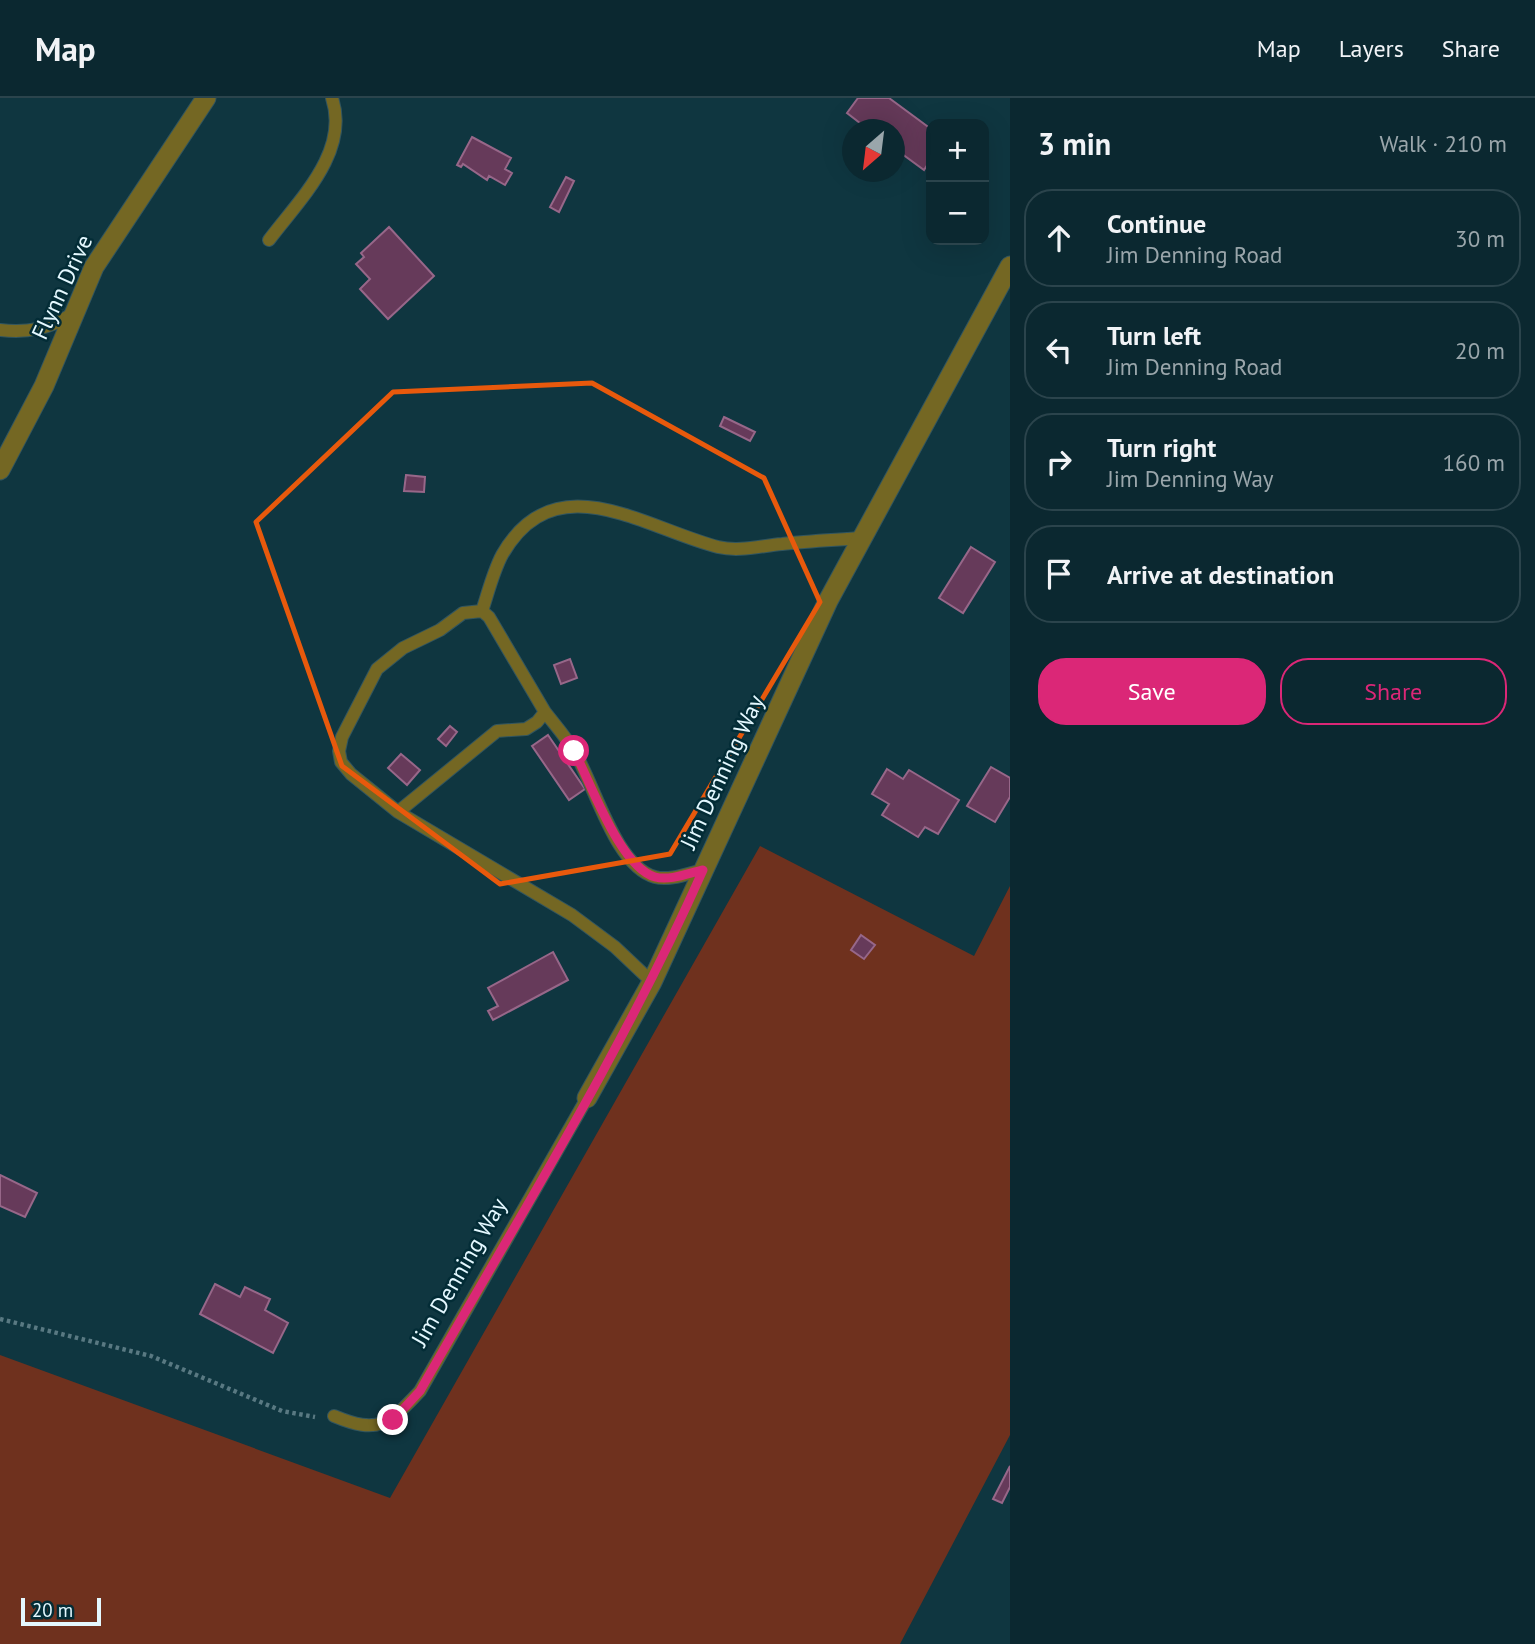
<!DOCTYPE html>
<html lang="en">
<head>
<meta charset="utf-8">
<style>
	body { margin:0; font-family:"PT Sans",sans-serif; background:#143038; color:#f1f3f6 }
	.controls { position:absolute; right:21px; top:21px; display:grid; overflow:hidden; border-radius:14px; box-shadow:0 7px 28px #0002 }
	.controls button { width:63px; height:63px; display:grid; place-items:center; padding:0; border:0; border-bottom:2px solid #2b444c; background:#0b2830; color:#f1f3f6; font:35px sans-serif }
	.compass { position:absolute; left:842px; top:21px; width:63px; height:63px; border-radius:50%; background:#0b2830; box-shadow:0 7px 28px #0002; rotate:208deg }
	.scale { position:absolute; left:21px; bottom:18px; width:80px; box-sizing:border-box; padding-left:7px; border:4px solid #e4f8ff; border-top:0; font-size:19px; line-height:24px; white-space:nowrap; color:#e4f8ff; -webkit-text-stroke:5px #032c36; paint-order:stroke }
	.stop { position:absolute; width:21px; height:21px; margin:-16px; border:5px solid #db2777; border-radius:50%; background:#fff }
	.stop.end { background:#db2777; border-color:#fff; box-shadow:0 2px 7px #0008 }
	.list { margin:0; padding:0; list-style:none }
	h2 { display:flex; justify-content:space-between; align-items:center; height:91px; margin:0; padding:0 28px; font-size:30px }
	h2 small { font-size:23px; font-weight:400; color:#9aa6ab }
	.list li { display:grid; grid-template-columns:46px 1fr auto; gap:21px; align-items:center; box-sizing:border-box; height:98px; margin:0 14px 14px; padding:0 14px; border:2px solid #2b444c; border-radius:28px }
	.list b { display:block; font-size:26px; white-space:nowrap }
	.list p { margin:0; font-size:23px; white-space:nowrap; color:#9aa6ab }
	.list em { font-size:23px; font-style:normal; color:#9aa6ab }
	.actions { display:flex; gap:14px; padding:21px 28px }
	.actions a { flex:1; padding:16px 0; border:2px solid #db2777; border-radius:28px; text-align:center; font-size:24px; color:#db2777 }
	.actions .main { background:#db2777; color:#fff }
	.icon { flex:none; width:38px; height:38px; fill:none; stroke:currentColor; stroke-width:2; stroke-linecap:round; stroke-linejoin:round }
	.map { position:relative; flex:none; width:1010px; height:1546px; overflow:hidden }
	header { display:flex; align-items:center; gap:42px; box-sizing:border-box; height:98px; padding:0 35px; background:#0b2830; border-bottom:2px solid #2b444c }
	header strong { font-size:33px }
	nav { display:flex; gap:38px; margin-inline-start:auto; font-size:24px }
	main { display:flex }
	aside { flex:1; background:#0b2830 }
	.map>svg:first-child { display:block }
	.green { fill:#6f311e }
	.building { fill:#663a5a; stroke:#976789; stroke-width:2 }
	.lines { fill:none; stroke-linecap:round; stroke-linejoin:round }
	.service-casing { stroke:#31555f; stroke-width:14 }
	.minor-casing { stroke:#31555f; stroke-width:21 }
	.path { stroke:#597982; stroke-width:4.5; stroke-dasharray:3.5 3.5; stroke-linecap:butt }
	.service { stroke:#746723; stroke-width:12 }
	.minor { stroke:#746723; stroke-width:19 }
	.route { stroke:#db2777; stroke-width:9 }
	.marked { fill:none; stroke:#e8590c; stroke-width:5; stroke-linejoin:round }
	.labels { text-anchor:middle; stroke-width:5; stroke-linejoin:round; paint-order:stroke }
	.street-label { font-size:23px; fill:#e4f8ff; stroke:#032c36 }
</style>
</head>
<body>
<header>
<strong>Map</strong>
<nav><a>Map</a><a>Layers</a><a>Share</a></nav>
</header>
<main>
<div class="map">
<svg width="1010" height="1546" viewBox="0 0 1010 1546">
	<rect width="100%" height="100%" fill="#0f3640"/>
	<path class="green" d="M 760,748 L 974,858 L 1010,788 L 1010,1337 L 900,1546 L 0,1546 L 0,1257 L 390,1400 Z"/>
	<path class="building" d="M 858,0 L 889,0 L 931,31 L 931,61 L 924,72 L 894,50 L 894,32 L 869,32 L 847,15 Z
		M 472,39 L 511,60 L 505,71 L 512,75 L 505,87 L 489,78 L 487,82 L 463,66 L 461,69 L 457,67 Z
		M 566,79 L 574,83 L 559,114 L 550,109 Z
		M 389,129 L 434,178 L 388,221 L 360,191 L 370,181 L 356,166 L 364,159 L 361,155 Z
		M 724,319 L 755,334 L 750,343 L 720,328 Z
		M 406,377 L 425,379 L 424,394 L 404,393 Z
		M 971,449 L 995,464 L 963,515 L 939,500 Z
		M 570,561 L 577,580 L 561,586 L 554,567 Z
		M 450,628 L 457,634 L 446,648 L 438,641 Z
		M 548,637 L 585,691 L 569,702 L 532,648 Z
		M 401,656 L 420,672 L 407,687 L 388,670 Z
		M 991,669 L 1010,680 L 1010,699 L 995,724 L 967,708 Z
		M 887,671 L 903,681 L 909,672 L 959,702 L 938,736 L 925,729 L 918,739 L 882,717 L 889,706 L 872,696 Z
		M 861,837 L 875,847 L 864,861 L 851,852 Z
		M 553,854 L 568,882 L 493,922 L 488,913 L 498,908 L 488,890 Z
		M 0,1077 L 37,1095 L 25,1119 L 0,1108 Z
		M 215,1186 L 240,1199 L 245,1189 L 270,1201 L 265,1212 L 288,1225 L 273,1255 L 200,1216 Z
		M 1010,1368 L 1010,1389 L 1002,1405 L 993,1401 Z"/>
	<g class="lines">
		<defs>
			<path id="service" d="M 269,142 C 299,102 350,54 332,0
				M 0,232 C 28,235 49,231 72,216
				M 482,513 C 488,495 493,474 502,457 C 555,364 644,430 718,449 C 739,454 760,448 782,446 C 808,443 835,442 862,440
				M 545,614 C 555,627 566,639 574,653 C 595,687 615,768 655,779 C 670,783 689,775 703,772
				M 398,714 L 497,633 L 526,631 L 537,624 L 545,614 L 489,519 L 482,513 L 463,515 L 440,532 L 403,550 L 377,571 L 342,639 L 339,653 L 341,664 L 351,676 L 398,714 L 572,817 L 615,849 L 652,884
				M 334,1318 C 379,1337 389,1326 420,1293 L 587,1000"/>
			<path id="minor" d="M 0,372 L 44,288 L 94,169 L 206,0
				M 587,1000 L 652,884 L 828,503 L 1010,168"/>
		</defs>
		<use href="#service" class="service-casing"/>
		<use href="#minor" class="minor-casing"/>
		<path class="path" d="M 0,1221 L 151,1258 L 282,1313 L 315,1319"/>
		<use href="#service" class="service"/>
		<use href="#minor" class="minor"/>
	</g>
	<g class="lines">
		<path class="route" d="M 393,1322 L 420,1293 C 517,1122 623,953 703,772 C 689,775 670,783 655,779 C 620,769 591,685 574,653"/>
	</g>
	<path class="marked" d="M 592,285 L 764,380 L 820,504 L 670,756 L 500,786 L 342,668 L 256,424 L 393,294 Z"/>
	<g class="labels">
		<g class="street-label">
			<text transform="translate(62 189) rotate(-65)" y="8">Flynn Drive</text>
			<text transform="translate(722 674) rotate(-65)" y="8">Jim Denning Way</text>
			<text transform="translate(459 1174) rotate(-60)" y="8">Jim Denning Way</text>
		</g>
	</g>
</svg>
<div class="controls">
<button>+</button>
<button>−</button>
</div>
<svg class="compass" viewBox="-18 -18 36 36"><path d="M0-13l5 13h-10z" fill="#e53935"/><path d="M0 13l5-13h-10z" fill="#9aa6ab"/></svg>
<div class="scale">20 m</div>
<div class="stop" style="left:574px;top:653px"></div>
<div class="stop end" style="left:393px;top:1322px"></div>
</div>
<aside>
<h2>3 min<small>Walk · 210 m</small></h2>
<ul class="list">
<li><svg class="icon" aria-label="ahead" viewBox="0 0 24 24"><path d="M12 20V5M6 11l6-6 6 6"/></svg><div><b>Continue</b><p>Jim Denning Road</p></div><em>30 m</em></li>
<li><svg class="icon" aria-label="left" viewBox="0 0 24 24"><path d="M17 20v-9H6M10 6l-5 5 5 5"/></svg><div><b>Turn left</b><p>Jim Denning Road</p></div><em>20 m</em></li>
<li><svg class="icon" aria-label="right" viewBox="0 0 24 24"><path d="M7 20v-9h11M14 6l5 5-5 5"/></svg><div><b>Turn right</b><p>Jim Denning Way</p></div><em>160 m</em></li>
<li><svg class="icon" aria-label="arrive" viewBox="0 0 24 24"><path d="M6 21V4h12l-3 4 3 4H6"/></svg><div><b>Arrive at destination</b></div></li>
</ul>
<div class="actions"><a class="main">Save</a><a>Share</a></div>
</aside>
</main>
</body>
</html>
